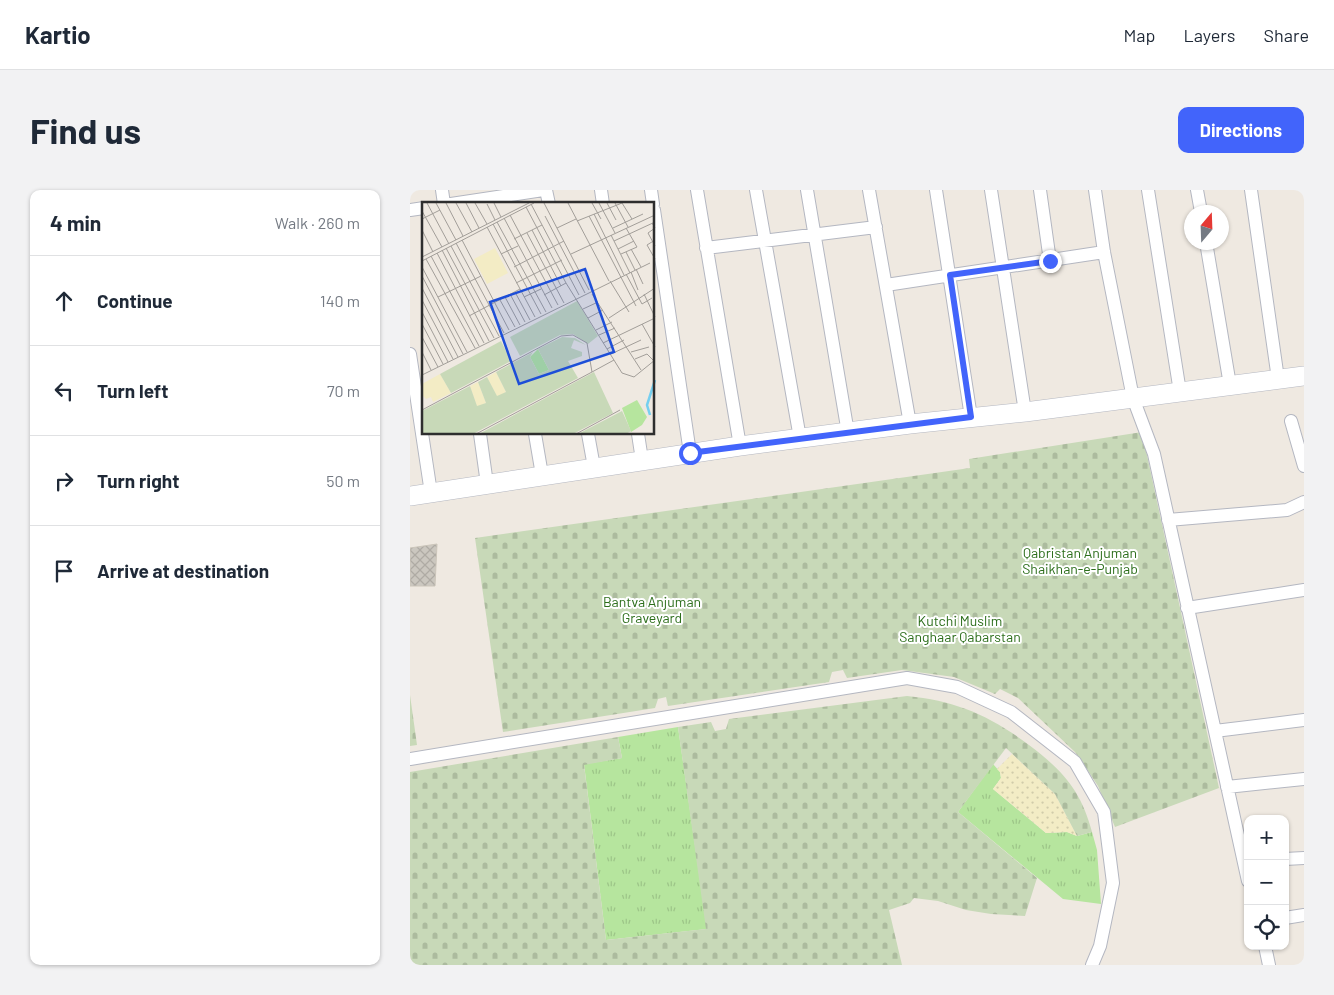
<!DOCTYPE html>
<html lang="en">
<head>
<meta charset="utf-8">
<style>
	body { margin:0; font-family:Barlow,sans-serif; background:#f2f2f3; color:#1f2937 }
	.controls { position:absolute; right:15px; bottom:15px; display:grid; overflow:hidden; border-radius:10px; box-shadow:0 1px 4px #0004 }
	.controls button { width:45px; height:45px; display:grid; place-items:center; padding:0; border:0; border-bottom:1px solid #e0e1e3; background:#fff; color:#1f2937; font:25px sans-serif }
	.compass { position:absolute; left:774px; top:15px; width:45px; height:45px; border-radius:50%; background:#fff; box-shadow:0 1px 4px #0004; rotate:19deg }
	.stop { position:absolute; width:15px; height:15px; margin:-11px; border:4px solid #4264fb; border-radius:50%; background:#fff }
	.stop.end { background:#4264fb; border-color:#fff; box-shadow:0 1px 5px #0008 }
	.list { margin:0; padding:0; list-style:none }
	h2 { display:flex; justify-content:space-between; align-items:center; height:65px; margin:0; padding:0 20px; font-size:21px }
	h2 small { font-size:16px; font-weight:400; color:#747a83 }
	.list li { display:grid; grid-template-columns:32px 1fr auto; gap:15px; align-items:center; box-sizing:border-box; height:90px; padding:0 20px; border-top:1px solid #e0e1e3 }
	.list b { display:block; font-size:19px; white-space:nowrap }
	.list em { font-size:16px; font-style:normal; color:#747a83 }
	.icon { flex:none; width:28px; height:28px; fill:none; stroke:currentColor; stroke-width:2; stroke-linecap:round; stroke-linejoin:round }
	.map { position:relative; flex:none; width:894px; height:775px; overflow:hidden; border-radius:10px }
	header { display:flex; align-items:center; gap:30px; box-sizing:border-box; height:70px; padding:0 25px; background:#fff; border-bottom:1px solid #e0e1e3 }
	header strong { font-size:24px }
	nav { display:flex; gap:28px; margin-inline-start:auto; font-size:18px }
	.intro { display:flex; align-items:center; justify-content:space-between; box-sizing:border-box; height:120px; padding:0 30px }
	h1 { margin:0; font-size:35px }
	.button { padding:12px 22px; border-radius:10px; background:#4264fb; color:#fff; font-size:18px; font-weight:700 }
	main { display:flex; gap:30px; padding:0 30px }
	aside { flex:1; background:#fff; border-radius:10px; box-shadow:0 1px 4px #0004 }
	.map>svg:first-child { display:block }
	.grass { fill:url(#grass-tufts) }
	.sand { fill:url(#sand-dots) }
	.cemetery { fill:url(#cemetery-stones) }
	.building { fill:url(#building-cross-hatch); stroke:#cbc5ba }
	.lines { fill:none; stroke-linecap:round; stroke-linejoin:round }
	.street-casing { stroke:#b4b7c1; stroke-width:14 }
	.secondary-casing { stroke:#b4b7c1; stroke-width:20 }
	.street { stroke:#fff; stroke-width:12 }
	.secondary { stroke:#fff; stroke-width:19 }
	.route { stroke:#4264fb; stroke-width:6 }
	.labels { text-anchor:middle; stroke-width:4; stroke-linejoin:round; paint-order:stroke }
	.park-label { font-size:14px; fill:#2c6e1b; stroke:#fff }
	.inset-river { fill:none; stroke:#75cff0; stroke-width:2.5 }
	.inset-road { fill:none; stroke:#a29e99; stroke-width:1 }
	.view { fill:#1d4ed8; fill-opacity:0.15; stroke:#1d4ed8; stroke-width:2.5 }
	.inset-edge { fill:none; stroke:#2e2e2e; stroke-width:2.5 }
</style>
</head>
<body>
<header>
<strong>Kartio</strong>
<nav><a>Map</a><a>Layers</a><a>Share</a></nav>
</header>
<div class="intro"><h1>Find us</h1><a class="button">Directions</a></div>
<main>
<aside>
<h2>4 min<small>Walk · 260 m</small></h2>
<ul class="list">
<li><svg class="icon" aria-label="ahead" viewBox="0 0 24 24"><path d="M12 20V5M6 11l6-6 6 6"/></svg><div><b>Continue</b></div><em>140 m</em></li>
<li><svg class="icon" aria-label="left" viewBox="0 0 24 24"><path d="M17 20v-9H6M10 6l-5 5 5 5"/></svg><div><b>Turn left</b></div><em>70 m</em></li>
<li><svg class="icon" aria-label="right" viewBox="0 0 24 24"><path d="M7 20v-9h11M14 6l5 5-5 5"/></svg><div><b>Turn right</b></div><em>50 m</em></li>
<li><svg class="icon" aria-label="arrive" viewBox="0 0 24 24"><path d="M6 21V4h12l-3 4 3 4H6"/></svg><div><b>Arrive at destination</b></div></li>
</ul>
</aside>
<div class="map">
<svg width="894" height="775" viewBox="0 0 894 775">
	<defs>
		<pattern id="grass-tufts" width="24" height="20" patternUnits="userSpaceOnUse" patternTransform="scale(1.25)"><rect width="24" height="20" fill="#b6e59e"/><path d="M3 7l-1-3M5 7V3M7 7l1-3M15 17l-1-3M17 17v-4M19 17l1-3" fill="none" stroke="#9dc588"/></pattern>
		<pattern id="sand-dots" width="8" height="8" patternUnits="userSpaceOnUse" patternTransform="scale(1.25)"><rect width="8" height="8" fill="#f3ecc5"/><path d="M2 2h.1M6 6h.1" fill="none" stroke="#d1cbaa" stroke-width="1.8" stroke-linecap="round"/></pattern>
		<pattern id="cemetery-stones" width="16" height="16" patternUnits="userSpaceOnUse" patternTransform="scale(1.25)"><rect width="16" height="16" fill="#c8d9b8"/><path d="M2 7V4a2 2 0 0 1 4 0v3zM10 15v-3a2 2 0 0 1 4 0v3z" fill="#acbb9e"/></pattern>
		<pattern id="building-cross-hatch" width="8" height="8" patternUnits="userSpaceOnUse" patternTransform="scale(1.25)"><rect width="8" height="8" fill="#cbc7bf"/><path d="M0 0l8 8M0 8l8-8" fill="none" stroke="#afaba4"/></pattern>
	</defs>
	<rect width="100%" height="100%" fill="#efe9e1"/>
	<path class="grass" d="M 268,537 L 297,739 L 196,750 L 174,574 L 212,568 L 208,547 Z
		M 583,574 L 590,582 L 591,588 L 583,599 L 636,643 L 657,642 L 667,646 L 682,642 L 687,660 L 691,714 L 653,709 L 548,622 Z"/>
	<path class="sand" d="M 602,564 L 645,604 L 667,646 L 657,642 L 636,643 L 583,599 L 591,588 L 590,582 L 587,579 Z"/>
	<path class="cemetery" d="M 732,242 L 809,598 L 705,637 L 688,596 L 666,563 L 608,508 L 590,499 L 585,504 L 544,487 L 492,480 L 437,488 L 433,480 L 422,482 L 419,492 L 258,516 L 256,507 L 248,509 L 245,518 L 93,542 L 65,348 L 560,278 L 559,269 Z
		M 0,505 L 7,555 L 0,556 Z
		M 497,506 C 546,511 579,525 619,555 C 652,580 671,600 682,642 L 667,646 L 645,604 L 596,558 L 548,622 L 627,688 L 615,726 L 581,724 L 556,720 L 528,711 L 504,708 L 500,713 L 479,720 L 492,775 L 0,775 L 0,582 L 208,547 L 212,568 L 174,575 L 196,750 L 296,739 L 268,537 L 301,532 L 305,541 L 316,539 L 319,529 Z"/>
	<path class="building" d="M 27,354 L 25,396 L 0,396 L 0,358 Z"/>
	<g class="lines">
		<defs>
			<path id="street" d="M 32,0 L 34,14
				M 136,0 L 139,14
				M 191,0 L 193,14
				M 241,0 L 243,14
				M 287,0 L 330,256
				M 346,0 L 390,248
				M 397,0 L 438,243
				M 459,0 L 500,234
				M 526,0 L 561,227
				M 581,0 L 615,222
				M 630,0 L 640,71
				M 685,0 L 694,62 L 723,208 L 744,264 L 838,691
				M 738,0 L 770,202
				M 787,0 L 791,22
				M 841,0 L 868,189
				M 41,14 L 133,0
				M 0,20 L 14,18
				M 244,20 L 280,263
				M 796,52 L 820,195
				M 296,58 L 466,37
				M 476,95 L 694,62
				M 0,164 L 21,303
				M 881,231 L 894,276
				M 70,244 L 77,294
				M 125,244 L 132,285
				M 178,244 L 184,277
				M 228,244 L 232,270
				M 758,330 L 877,320 L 894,312
				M 777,418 L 894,400
				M 805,541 L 894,530
				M 0,569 L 497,488 L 547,497 L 601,522 L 665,572 L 694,622 L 703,693 L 690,756 L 682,775
				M 817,597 L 894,589
				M 875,669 L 894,668
				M 875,728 L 894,725
				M 855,756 L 859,775"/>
			<path id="secondary" d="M 0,306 L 330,256 L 500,234 L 615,222 L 894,186"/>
		</defs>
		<use href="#street" class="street-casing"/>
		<use href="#secondary" class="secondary-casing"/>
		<use href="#street" class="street"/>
		<use href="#secondary" class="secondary"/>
	</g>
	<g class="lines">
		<path class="route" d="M 280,263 L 561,227 L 540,85 L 640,71"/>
	</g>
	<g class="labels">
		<g class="park-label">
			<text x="670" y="368">Qabristan Anjuman<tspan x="670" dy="16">Shaikhan-e-Punjab</tspan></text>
			<text x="242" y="417">Bantva Anjuman<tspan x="242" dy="16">Graveyard</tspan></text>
			<text x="550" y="436">Kutchi Muslim<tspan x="550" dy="16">Sanghaar Qabarstan</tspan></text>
		</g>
	</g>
	<g transform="translate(12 12)">
		<rect width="232" height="232" fill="#efe9e1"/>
		<path d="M 116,147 L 127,168 L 117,172 L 108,155 ZM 215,198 L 225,215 L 220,223 L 209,230 L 200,206 Z" fill="#b6e59e"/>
		<path d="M 73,46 L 86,71 L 65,82 L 52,57 ZM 74,170 L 84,190 L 75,195 L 65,175 ZM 18,172 L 29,191 L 11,200 L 9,195 L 4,197 L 0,193 L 0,182 ZM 56,180 L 64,201 L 55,205 L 48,184 Z" fill="#f3ecc5"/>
		<path d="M 155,99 L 176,134 L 166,142 L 151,132 L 138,133 L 98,154 L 88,135 ZM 140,135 L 153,136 L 164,143 L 152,138 L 149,146 L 160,150 L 160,154 L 146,159 L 156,176 L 51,232 L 0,232 L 0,209 L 48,184 L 55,204 L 64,201 L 56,180 L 65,175 L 75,194 L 84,190 L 74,170 L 111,150 L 108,155 L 117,172 L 127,168 L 116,147 ZM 79,139 L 89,159 L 29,191 L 18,172 ZM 172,170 L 191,211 L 151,232 L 57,232 ZM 200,209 L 209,229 L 204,232 L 156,232 Z" fill="#c8d9b8"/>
		<path class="inset-river" d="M 228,213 L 225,203 L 233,178"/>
		<path class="inset-road" d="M 5,1 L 27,42M 14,1 L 34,38M 24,1 L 41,34M 34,1 L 50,30M 44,1 L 57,26M 53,1 L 65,22M 72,1 L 79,15M 122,1 L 167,88M 146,1 L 187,79M 170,1 L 179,17M 177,1 L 193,31M 185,1 L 194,18M 193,1 L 206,25M 200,1 L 210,17M 65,2 L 73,18M 109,2 L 157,93M 104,5 L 144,81 L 200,171 L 212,175 L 233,158M 0,9 L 20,45M 172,12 L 202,73M 88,13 L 136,103M 123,14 L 163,91M 167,14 L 214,104M 82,16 L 130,106M 0,17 L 18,8M 155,19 L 200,1M 75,20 L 124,110M 230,21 L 233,26 L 226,31 L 233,44M 71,22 L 119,112M 65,25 L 113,115M 135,26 L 154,17M 191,26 L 221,12M 0,28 L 11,50M 110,28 L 139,84M 105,31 L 142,101M 189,33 L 208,71M 92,37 L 120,23M 40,38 L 87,128M 233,38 L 225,43 L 233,57M 192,39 L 233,20M 34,41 L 82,131M 29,44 L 77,134M 24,46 L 72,136M 196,47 L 212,39M 209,47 L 219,65M 20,48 L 67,139M 204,50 L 213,68M 15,51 L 62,141M 79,52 L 96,44M 149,52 L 233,13M 199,52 L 215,45 L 204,26M 9,54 L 57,144M 0,55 L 107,1M 4,57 L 53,146M 0,59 L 112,1M 0,65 L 45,150M 92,65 L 142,39M 214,67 L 221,82M 209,70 L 216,88M 204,72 L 220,102 L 230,96M 0,74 L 41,152M 188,79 L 207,110M 94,81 L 140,58M 0,86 L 36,155M 93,90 L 108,118M 88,92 L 103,120M 170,92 L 219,168M 222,92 L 233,115M 122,93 L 144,81M 16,95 L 59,74M 83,95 L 98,123M 102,95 L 119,87M 0,98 L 31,157M 78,98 L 93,125M 161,107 L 176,100M 0,110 L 26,160M 47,114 L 98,87M 166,116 L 181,108M 187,116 L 233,86M 0,122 L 21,162M 220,122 L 233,145M 174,128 L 190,120M 177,133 L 193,126M 0,135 L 16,165M 181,141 L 233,116M 185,147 L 202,138M 0,150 L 9,168M 209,150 L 227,145M 189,152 L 219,138M 213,157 L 225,152 L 231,158M 170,170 L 192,158M 0,173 L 228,61M 0,208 L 139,134 L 151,133 L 165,141 L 170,170 L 54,232M 154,232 L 198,208"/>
		<path class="view" d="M 163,67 L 192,150 L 97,182 L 68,100 Z"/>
		<rect width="232" height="232" class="inset-edge"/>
	</g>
</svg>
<div class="controls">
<button>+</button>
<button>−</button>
<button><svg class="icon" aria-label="locate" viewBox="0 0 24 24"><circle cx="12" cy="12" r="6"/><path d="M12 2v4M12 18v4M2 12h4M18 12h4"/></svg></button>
</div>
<svg class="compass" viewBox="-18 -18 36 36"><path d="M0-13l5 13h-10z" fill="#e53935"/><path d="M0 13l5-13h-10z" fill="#747a83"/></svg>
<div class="stop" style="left:280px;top:263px"></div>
<div class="stop end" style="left:640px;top:71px"></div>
</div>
</main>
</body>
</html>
